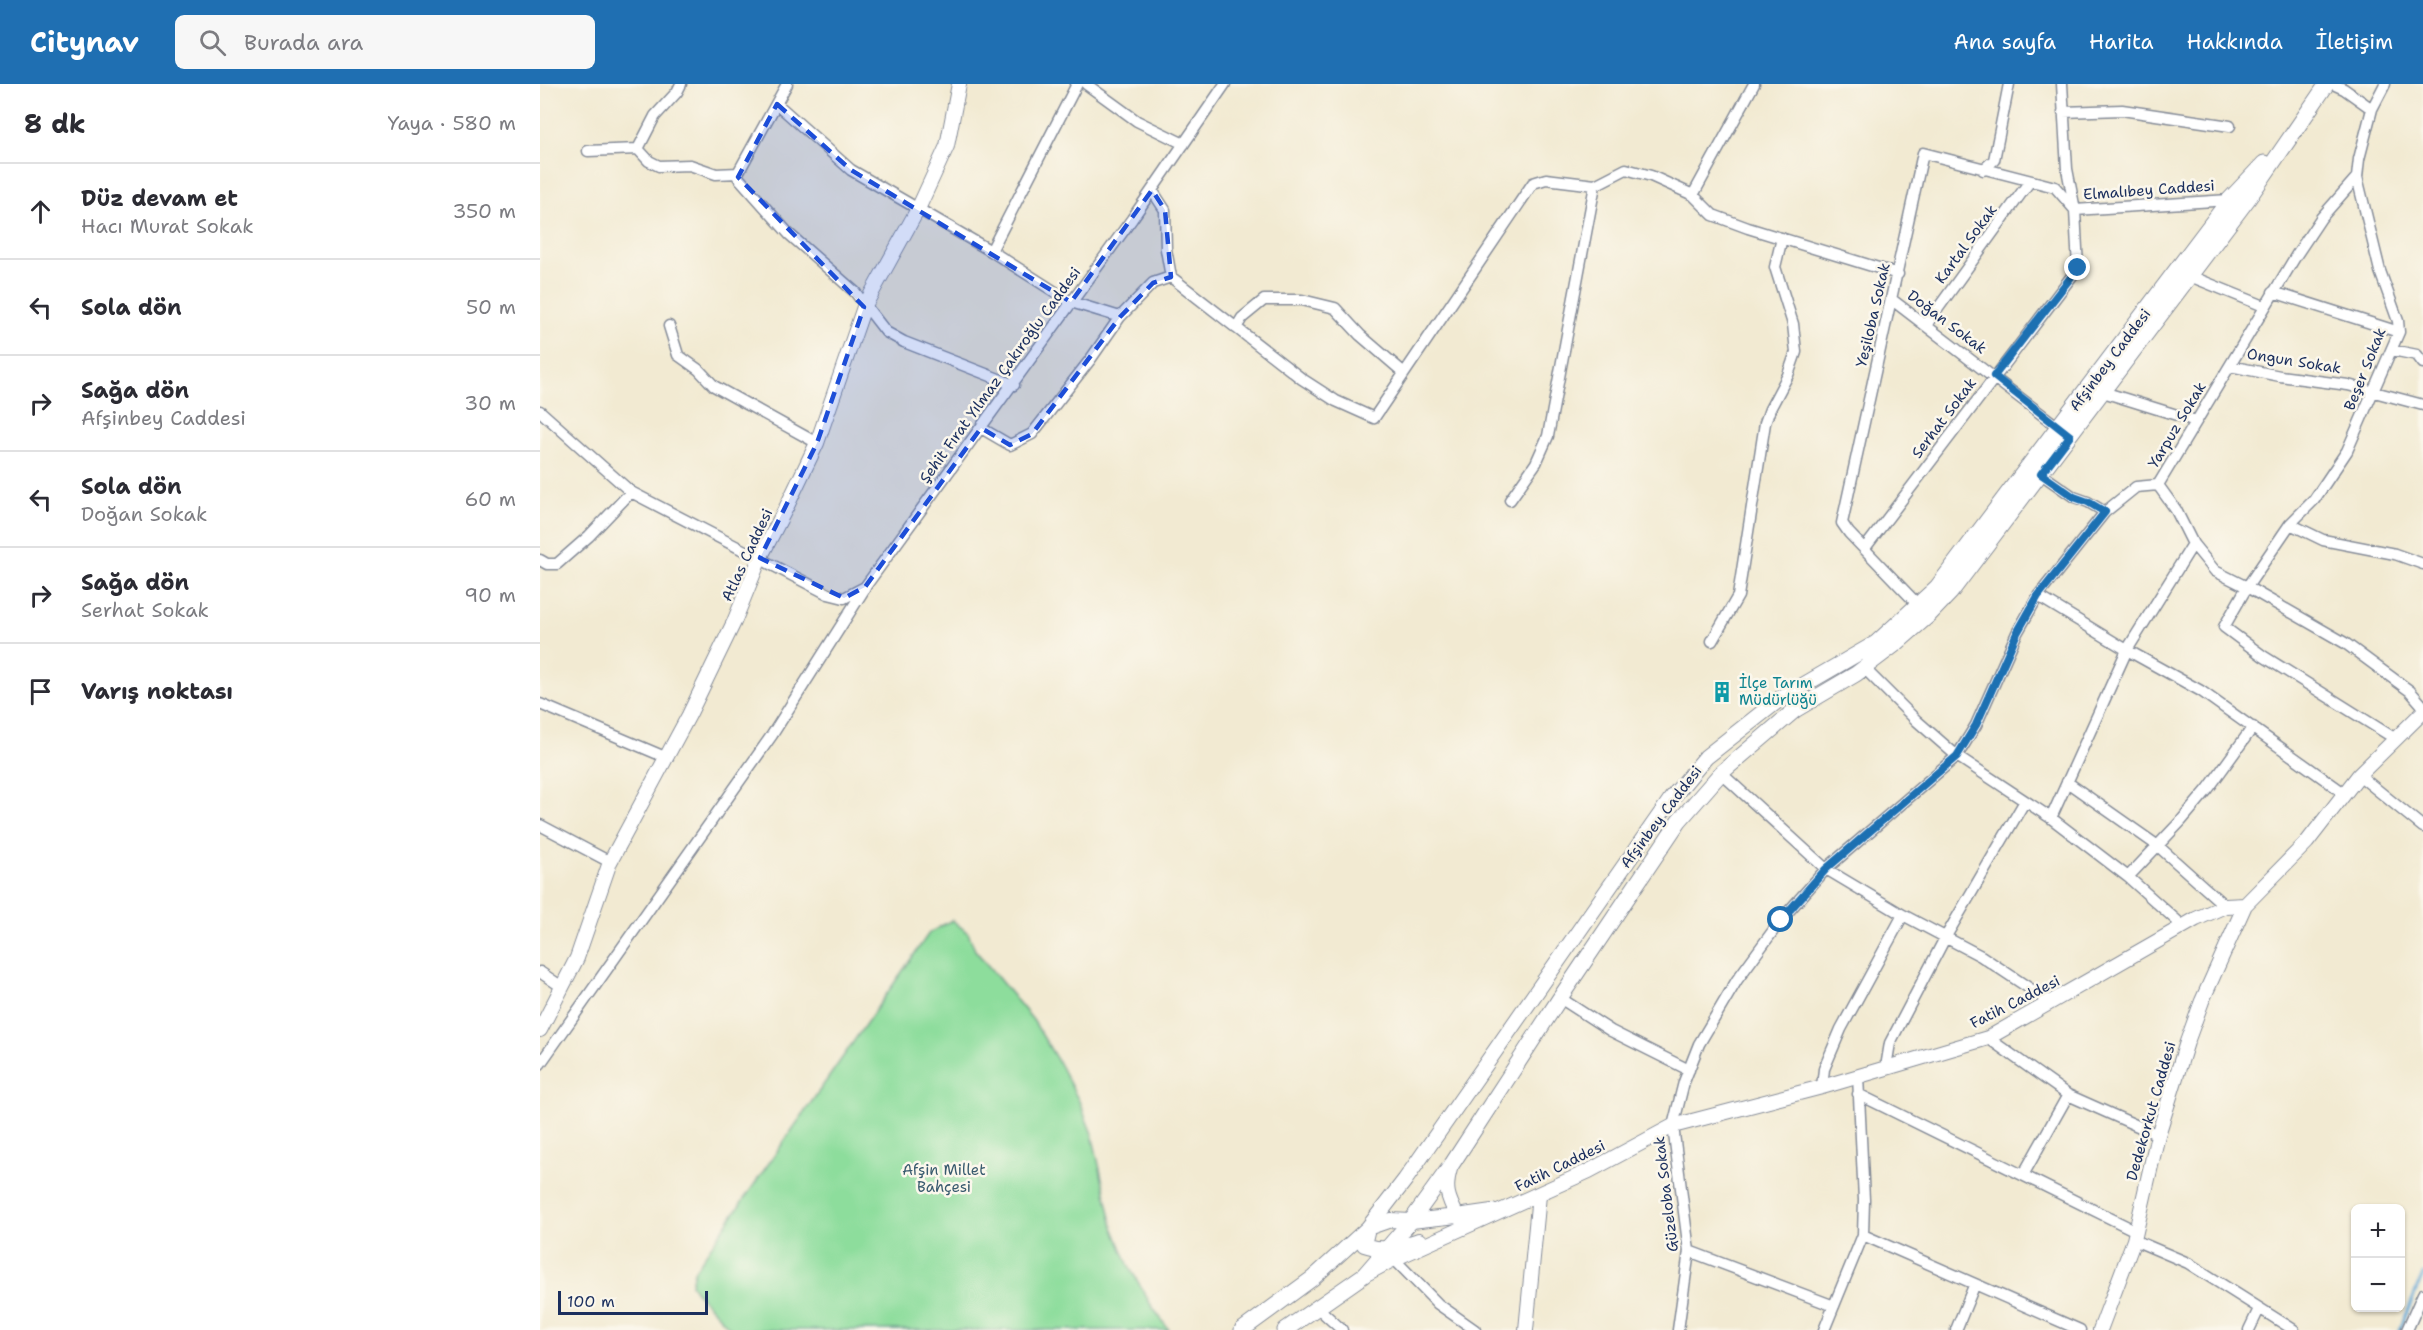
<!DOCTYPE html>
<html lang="tr">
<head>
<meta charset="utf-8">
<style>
	body { margin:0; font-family:"Shantell Sans",sans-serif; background:#f7f7f7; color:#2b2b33 }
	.controls { position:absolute; right:18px; bottom:18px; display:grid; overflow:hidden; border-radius:9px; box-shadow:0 2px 4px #0004 }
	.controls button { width:54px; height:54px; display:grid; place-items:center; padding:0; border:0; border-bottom:2px solid #e1e1e2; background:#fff; color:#2b2b33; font:30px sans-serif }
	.scale { position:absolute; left:18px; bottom:15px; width:150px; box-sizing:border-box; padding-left:6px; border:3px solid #1b2f5e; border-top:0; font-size:16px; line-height:21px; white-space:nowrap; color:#1b2f5e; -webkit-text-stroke:4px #fbf7ec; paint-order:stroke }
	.stop { position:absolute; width:18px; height:18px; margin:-14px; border:4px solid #1f6fb2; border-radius:50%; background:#fff }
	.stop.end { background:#1f6fb2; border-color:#fff; box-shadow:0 2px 6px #0008 }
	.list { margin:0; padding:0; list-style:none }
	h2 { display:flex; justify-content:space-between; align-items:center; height:78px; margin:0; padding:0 24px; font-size:26px }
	h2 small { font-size:20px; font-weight:400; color:#7c7c81 }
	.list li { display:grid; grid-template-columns:39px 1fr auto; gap:18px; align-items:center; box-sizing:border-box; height:96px; padding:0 24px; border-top:2px solid #e1e1e2 }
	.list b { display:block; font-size:22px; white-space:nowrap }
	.list p { margin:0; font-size:20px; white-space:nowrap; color:#7c7c81 }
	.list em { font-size:20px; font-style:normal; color:#7c7c81 }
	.icon { flex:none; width:33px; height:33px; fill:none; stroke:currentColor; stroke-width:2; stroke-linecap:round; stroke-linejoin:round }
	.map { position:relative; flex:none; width:1883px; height:1246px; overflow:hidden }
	header { display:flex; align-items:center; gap:36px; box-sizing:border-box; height:84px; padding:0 30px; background:#1f6fb2; color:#fff }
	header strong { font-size:28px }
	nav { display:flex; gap:33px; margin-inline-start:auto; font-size:21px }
	.search { width:420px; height:54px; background:#f7f7f7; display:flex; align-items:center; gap:15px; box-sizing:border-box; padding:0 21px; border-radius:9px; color:#7c7c81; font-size:22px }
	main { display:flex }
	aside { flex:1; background:#fff }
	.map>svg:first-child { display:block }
	.green { fill:#8ddd9c; stroke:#54867d; stroke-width:1.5 }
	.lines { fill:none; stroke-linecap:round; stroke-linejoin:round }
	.stream { stroke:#5da6d4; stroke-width:3 }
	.minor-casing { stroke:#868c98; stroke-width:13 }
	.tertiary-casing { stroke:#868c98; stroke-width:16 }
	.secondary-casing { stroke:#868c98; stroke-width:17 }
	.minor { stroke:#fff; stroke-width:10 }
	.tertiary { stroke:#fff; stroke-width:14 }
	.secondary { stroke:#fff; stroke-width:15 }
	.route { stroke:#1f6fb2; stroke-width:8 }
	.marked { fill:#1d4ed8; fill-opacity:0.2; stroke:#1d4ed8; stroke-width:4.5; stroke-dasharray:12 8; stroke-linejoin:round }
	.labels { text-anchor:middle; stroke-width:5; stroke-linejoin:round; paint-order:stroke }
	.street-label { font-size:15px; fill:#1b2f5e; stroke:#fbf7ec }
	.culture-label { font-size:15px; fill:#0d838f; stroke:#fbf7ec; text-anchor:start }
	.park-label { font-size:15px; fill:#385a6e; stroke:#fbf7ec }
</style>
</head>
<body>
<header>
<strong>Citynav</strong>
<div class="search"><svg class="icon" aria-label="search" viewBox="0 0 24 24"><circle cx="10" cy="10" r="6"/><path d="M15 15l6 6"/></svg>Burada ara</div>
<nav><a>Ana sayfa</a><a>Harita</a><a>Hakkında</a><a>İletişim</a></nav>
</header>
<main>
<aside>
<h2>8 dk<small>Yaya · 580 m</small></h2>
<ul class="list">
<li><svg class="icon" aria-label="ahead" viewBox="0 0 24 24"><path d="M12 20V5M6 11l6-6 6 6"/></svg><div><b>Düz devam et</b><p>Hacı Murat Sokak</p></div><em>350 m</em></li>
<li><svg class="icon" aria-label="left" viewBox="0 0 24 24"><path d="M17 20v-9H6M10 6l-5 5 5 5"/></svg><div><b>Sola dön</b></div><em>50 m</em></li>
<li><svg class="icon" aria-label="right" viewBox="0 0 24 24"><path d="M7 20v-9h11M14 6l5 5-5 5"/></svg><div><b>Sağa dön</b><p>Afşinbey Caddesi</p></div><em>30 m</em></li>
<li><svg class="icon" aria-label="left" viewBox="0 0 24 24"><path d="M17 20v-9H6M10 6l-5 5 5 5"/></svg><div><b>Sola dön</b><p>Doğan Sokak</p></div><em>60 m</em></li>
<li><svg class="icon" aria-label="right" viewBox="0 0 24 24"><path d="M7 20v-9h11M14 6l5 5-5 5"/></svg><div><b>Sağa dön</b><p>Serhat Sokak</p></div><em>90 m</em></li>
<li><svg class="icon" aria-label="arrive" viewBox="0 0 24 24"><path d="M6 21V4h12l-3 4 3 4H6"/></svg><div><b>Varış noktası</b></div></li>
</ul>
</aside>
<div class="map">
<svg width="1883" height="1246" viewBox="0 0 1883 1246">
	<rect width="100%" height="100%" fill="#fbf7ec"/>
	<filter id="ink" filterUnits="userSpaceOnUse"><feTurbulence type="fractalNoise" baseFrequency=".0167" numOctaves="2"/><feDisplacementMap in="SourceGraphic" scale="12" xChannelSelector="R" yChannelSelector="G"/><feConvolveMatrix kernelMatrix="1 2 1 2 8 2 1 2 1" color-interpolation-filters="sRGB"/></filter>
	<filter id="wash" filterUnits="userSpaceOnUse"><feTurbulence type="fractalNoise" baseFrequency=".008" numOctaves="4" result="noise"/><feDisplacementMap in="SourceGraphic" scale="24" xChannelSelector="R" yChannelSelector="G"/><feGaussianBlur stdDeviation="1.35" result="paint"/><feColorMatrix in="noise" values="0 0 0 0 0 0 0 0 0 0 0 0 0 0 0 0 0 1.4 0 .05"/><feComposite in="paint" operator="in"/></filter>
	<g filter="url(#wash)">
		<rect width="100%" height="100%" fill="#f2ead2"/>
		<path class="green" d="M 412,836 L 428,849 L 435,866 L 493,936 L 519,979 L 539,1017 L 552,1050 L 573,1143 L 588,1180 L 611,1221 L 629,1246 L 192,1246 L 157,1209 L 151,1200 L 154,1187 L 389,849 Z"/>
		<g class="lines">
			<path class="stream" d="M 1860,1246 L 1883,1190"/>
		</g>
	</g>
	<g filter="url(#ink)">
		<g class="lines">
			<defs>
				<path id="minor" d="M 247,0 L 198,89 L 198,93 L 249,150 L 315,208 L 346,248 L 364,258 L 474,301
					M 546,0 L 597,37 L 644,60
					M 1522,0 L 1527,85 L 1535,126 L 1689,116 L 1692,118
					M 1793,0 L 1804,5 L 1832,25 L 1819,75 L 1817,93 L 1840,187 L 1858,237 L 1859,248 L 1807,367 L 1774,416 L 1750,440 L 1707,503 L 1684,543 L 1723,572 L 1854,654
					M 237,20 L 311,86 L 451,167 L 531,218 L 580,233
					M 1832,25 L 1845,0
					M 1523,28 L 1582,26 L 1690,42
					M 98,65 L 109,77 L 119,82 L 150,81 L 176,90 L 198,89
					M 48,67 L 98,65 L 115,32 L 137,8 L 141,0
					M 1443,86 L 1454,76 L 1469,0
					M 1817,93 L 1781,134 L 1757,170 L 1618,401 L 1636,426 L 1653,460 L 1675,487 L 1707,503 L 1805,559 L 1870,607 L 1883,622
					M 612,106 L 625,126 L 626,165 L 631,193 L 762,295 L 796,317 L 834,334 L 993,99 L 1006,95 L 1055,101 L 1086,85 L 1111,92 L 1153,111 L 1173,131 L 1208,144 L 1358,190
					M 1153,111 L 1214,0
					M 451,167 L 537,0
					M 1650,192 L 1724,222
					M 1733,208 L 1859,248
					M 1351,215 L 1522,346
					M 1386,241 L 1490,97
					M 129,242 L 138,271 L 159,286 L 174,302 L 277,359
					M 696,244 L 702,234 L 724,216 L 762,216 L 795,224 L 820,251 L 863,288
					M 1852,266 L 1877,271 L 1883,279
					M 1690,282 L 1740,292 L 1808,301 L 1883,321
					M 1563,308 L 1656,337
					M 0,327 L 91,408 L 288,510 L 304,514 L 325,503 L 592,135 L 685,0
					M 441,344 L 470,361 L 492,350 L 550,276 L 580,233 L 613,199 L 631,193
					M 1501,390 L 1534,413 L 1548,418 L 1565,428
					M 970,416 L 996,379 L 1008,352 L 1055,101
					M 1750,440 L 1783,456 L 1855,470 L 1883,480
					M 1325,464 L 1538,184 L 1535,126 L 1515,103 L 1383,69 L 1302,439 L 1309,449 L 1382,525
					M 0,476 L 7,480 L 17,480 L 49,452 L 91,408
					M 1498,512 L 1587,566 L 1661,607 L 1804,709
					M 1172,557 L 1198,512 L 1225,339 L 1230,325 L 1248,291 L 1256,268 L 1253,240 L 1235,183 L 1242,154
					M 1317,590 L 1327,587 L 1377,637 L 1417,672 L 1511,734 L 1588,793 L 1644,843
					M 0,620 L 125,673
					M 1181,689 L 1286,785 L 1363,831 L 1441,872 L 1510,918
					M 1819,691 L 1883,743
					M 1527,698 L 1618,762 L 1685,822
					M 1511,734 L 1587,566 L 1653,460
					M 0,741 L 70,778
					M 1588,793 L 1641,737 L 1668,705 L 1713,643
					M 0,888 L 22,903
					M 1020,914 L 1071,947 L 1149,986
					M 1448,954 L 1528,1011 L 1618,1051
					M 0,980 L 232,651 L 325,504
					M 1346,983 L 1350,959 L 1405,854 L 1485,717
					M 1282,1003 L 1284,985 L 1301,945 L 1363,831
					M 1318,1010 L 1596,1147
					M 1483,1091 L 1528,1011
					M 1323,1151 L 1540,1246
					M 1594,1156 L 1648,1179 L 1754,1246
					M 1149,1167 L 1294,1222
					M 854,1175 L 898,1220 L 935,1246
					M 778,1224 L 802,1246
					M 1138,1246 L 1149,1167 L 1133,1042 L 1144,998 L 1159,960 L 1197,896 L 1241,836 L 1286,785 L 1417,672 L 1436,641 L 1477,549 L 1498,512 L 1565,428 L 1596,403 L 1618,401
					M 1284,1246 L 1323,1151 L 1324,1116 L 1318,992
					M 1416,1246 L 1434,1202
					M 1709,1246 L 1719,1225
					M 1867,1246 L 1883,1210"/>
				<path id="tertiary" d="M 0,946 L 37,874 L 70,778 L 149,631 L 194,538 L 220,474 L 247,422 L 277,359 L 324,223 L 378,125 L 407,62 L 419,0
					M 910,1085 C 904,1105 908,1114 917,1132 L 952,1127
					M 879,1156 C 860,1162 844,1168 824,1161 L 828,1144 L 851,1136 L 871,1137 L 917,1132
					M 828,1189 L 854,1175 L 1049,1087 L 1133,1042 L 1282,1003 L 1448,954 L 1656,835 L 1685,822 L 1705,821 L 1767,758 L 1819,691 L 1883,628
					M 986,1246 L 999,1111
					M 1560,1246 L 1594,1156 L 1618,1051 L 1647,958 L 1662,917 L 1705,821"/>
				<path id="secondary" d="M 702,1246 L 773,1194 L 828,1144 L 865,1096 L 1131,715 L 1166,673 L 1241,614 L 1336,559 L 1397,503 L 1689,116 L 1724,79
					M 745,1246 L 824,1191 L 871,1137 L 912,1080 L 1020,914 L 1139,737 L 1181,689 L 1255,626 L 1316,590 L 1357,559 L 1389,531 L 1411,508 L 1708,115 L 1787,0"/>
			</defs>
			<use href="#minor" class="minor-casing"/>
			<use href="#tertiary" class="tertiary-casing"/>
			<use href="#secondary" class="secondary-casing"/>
			<use href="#minor" class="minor"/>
			<use href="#tertiary" class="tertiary"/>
			<use href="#secondary" class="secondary"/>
		</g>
	</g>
	<g class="lines" filter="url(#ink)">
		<path class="route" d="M 1241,836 L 1286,785 L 1417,672 L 1436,641 L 1477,549 L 1498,512 L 1565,428 L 1548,418 L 1534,413 L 1501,390 L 1530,352 L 1454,292 L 1538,184"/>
	</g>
	<path class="marked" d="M 237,20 L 311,86 L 531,218 L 612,106 L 625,126 L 631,193 L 613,199 L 580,233 L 492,350 L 470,361 L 441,344 L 325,503 L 304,514 L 220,474 L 277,359 L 324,223 L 198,93 Z"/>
	<defs>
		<symbol id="building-bare" viewBox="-9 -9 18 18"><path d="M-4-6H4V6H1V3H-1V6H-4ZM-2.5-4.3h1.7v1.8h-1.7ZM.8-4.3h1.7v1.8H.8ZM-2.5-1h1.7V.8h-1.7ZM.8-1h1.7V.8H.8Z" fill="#0f9aa8" stroke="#fbf7ec" stroke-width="2.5" paint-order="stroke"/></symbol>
	</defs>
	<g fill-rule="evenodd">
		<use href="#building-bare" x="1167" y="593" width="30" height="30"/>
	</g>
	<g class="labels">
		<g class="street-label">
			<text transform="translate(1609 106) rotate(-4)" y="5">Elmalıbey Caddesi</text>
			<text transform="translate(1426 160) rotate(-54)" y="5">Kartal Sokak</text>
			<text transform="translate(1333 231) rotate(-77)" y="5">Yeşiloba Sokak</text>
			<text transform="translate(1407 238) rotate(37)" y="5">Doğan Sokak</text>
			<text transform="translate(1570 276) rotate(-53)" y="5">Afşinbey Caddesi</text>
			<text transform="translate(1754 277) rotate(9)" y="5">Ongun Sokak</text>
			<text transform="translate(1825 285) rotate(-68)" y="5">Beşer Sokak</text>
			<text transform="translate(460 291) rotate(-54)" y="5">Şehit Fırat Yılmaz Çakıroğlu Caddesi</text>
			<text transform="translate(1404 334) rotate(-53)" y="5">Serhat Sokak</text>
			<text transform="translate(1637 341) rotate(-59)" y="5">Yarpuz Sokak</text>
			<text transform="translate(207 471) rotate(-65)" y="5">Atlas Caddesi</text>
			<text transform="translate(1121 733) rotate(-53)" y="5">Afşinbey Caddesi</text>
			<text transform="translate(1475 918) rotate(-27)" y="5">Fatih Caddesi</text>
			<text transform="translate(1611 1027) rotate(-74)" y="5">Dedekorkut Caddesi</text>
			<text transform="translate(1020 1082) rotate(-26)" y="5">Fatih Caddesi</text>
			<text transform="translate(1126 1110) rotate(-97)" y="5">Güzeloba Sokak</text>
		</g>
		<g class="culture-label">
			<text x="1199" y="604">İlçe Tarım<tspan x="1199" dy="17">Müdürlüğü</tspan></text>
		</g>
		<g class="park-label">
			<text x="404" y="1091">Afşin Millet<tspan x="404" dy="17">Bahçesi</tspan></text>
		</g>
	</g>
</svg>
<div class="controls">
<button>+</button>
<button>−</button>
</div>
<div class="scale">100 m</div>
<div class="stop" style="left:1241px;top:836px"></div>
<div class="stop end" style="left:1538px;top:184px"></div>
</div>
</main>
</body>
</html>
